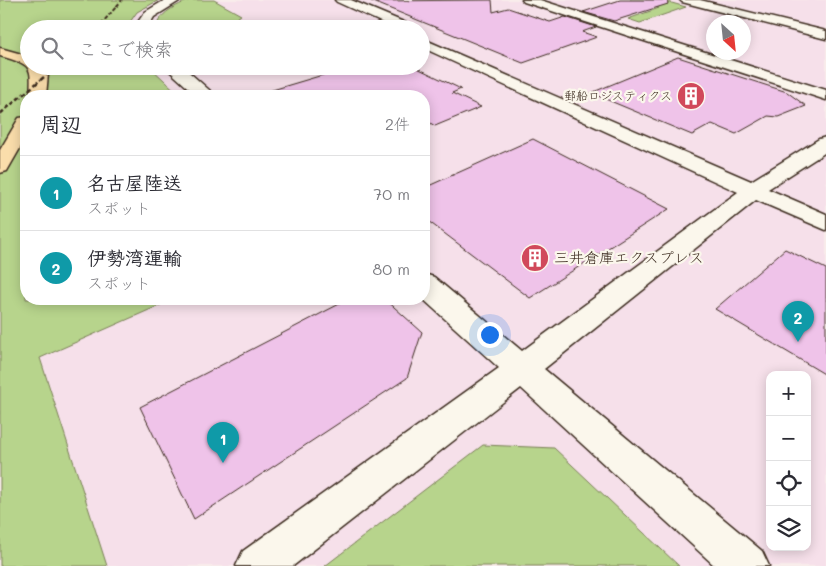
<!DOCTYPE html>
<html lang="ja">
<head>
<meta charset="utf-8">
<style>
	body { margin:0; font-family:Mali,"Klee One",sans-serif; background:#f7f7f7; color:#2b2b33 }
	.controls { position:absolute; right:15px; bottom:15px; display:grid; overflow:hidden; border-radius:10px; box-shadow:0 2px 12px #0003 }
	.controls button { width:45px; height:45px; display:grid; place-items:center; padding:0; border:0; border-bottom:1px solid #e1e1e2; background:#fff; color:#2b2b33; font:25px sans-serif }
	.compass { position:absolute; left:706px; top:15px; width:45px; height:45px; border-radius:50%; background:#fff; box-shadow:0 2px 12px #0003; rotate:153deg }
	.you { position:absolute; left:489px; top:334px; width:18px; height:18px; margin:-12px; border:4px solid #fff; border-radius:50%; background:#1a73e8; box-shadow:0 0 0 8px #1a73e833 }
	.badge { display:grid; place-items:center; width:32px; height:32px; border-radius:50%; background:#ea580c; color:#fff; font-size:16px; font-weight:700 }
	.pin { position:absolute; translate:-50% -41px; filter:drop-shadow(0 1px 2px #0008) }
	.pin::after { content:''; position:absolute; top:26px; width:18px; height:15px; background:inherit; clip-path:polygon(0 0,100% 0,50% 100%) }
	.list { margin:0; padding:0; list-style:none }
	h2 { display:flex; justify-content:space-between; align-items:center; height:65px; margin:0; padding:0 20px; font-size:21px }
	h2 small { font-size:16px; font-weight:400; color:#7c7c81 }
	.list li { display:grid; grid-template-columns:32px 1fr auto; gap:15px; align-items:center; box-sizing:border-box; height:75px; padding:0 20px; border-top:1px solid #e1e1e2 }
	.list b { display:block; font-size:19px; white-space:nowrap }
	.list p { margin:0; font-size:16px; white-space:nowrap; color:#7c7c81 }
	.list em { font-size:16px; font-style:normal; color:#7c7c81 }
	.icon { flex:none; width:28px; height:28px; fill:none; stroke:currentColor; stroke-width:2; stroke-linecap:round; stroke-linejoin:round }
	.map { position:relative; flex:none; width:826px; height:566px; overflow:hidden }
	.search { position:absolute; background:#fff; box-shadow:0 2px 12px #0003; left:20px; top:20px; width:410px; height:55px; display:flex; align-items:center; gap:12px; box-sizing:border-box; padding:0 18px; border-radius:28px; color:#7c7c81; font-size:19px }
	.panel { position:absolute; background:#fff; box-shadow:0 2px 12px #0003; left:20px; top:90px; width:410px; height:215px; border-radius:20px }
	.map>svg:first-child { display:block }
	.built { fill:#f6e0ea; fill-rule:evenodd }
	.green { fill:#b7d48c; stroke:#797f55 }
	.building { fill:#efc3e9; stroke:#3b2a1e }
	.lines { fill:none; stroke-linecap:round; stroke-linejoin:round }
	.minor-casing { stroke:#3b2a1e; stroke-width:3 }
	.highway-casing { stroke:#3b2a1e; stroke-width:3 }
	.minor { fill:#fbf7ec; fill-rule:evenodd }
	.highway { fill:#faddab; fill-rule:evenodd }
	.rail-far1 { stroke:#3b2a1e; stroke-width:2; stroke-dasharray:4 2; stroke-linecap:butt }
	.rail { stroke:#3b2a1e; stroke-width:2.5; stroke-dasharray:5 2.5; stroke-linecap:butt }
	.labels { text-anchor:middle; stroke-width:4.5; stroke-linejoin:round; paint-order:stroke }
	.far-poi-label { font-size:12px; fill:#3b2a1e; stroke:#fbf7ec; text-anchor:end }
	.poi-label { font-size:15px; fill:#3b2a1e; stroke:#fbf7ec; text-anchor:start }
</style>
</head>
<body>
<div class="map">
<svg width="826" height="566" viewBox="0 0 826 566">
	<rect width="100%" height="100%" fill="#f9edeb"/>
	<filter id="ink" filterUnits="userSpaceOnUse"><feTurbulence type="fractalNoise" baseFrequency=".02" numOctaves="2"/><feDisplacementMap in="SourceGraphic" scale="10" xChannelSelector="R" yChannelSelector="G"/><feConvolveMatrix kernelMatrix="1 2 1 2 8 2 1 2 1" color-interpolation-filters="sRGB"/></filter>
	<g filter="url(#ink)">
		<path class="built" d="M 0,0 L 826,0 L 826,566 L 0,566 ZM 714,22 L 744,22 L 744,52 L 714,52 ZM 29,29 L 421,29 L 421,66 L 29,66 ZM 26,96 L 424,96 L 424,299 L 26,299 ZM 770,375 L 807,375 L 807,547 L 770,547 Z"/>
		<path class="green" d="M 0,0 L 159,0 L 137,12 L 125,29 L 29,29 L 29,66 L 149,66 L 181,96 L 26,96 L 26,299 L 174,299 L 40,358 L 107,566 L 0,566 Z
			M 190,0 L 214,0 L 241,15 L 222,29 L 156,29 C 158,13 177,5 190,0 Z
			M 630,0 L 661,0 L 686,7 L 640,23 L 628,19 L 659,8 Z
			M 483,445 L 554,448 L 679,566 L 325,566 Z"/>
		<path class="building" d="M 492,0 L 493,12 L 508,8 L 550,22 L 565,17 L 596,27 L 582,32 L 597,37 L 523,63 L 371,1 Z
			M 620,0 L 667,0 L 668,4 L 614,21 L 583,12 Z
			M 678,57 L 787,92 L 806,106 L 778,117 L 768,116 L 736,134 L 712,124 L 692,135 L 591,93 Z
			M 353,66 L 413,66 L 461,89 L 452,93 L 481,107 L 435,126 L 424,119 L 424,96 L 269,96 L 269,91 Z
			M 533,139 L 669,209 L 530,298 L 424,218 L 424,188 Z
			M 785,249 L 826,269 L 826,375 L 715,309 Z
			M 349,299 L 385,299 L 422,332 L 407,378 L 194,519 L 140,407 Z"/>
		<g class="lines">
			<defs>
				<path id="minor" d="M 165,0 L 181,0 L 154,17 L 147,29 L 133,29 L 145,12 Z
					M 335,0 L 351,0 L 413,26 L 415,29 L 396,29 L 337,2 Z
					M 522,0 L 540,0 L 826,90 L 826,100 L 524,2 Z
					M 680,0 L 700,0 L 826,31 L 826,39 L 682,2 Z
					M 421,38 L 751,181 L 819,139 L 826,137 L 826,152 L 768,189 L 826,214 L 826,230 L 756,200 L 544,369 L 762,551 L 769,566 L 715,566 L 521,388 L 293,566 L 236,566 L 243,551 L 499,368 L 423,299 L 424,274 L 434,277 L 522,351 L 738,192 L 421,47 Z
					M 164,66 L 182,66 L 216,96 L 197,96 Z"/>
				<path id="highway" d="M 0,48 L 29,56 L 29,66 L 43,66 L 48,74 L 46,96 L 30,96 C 32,65 32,65 0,56 Z
					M 26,117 L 26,138 L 7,171 L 0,173 L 0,150 L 19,118 Z"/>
			</defs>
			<use href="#minor" class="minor-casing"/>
			<use href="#highway" class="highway-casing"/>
			<use href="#minor" class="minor"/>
			<use href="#highway" class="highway"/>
			<path class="rail-far1" d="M 97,29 L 122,0"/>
			<path class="rail" d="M 0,114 L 57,66"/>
		</g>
	</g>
	<defs>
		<symbol id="building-disc" viewBox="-11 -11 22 22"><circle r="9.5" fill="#d1495b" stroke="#fbf7ec"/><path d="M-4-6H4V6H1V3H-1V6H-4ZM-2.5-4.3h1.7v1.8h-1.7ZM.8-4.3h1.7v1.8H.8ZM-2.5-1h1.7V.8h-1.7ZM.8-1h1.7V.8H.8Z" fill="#fff"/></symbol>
	</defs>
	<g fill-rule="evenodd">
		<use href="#building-disc" x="675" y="80" width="32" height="32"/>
		<use href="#building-disc" x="519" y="242" width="32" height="32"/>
	</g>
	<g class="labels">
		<g class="far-poi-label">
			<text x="672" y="100">郵船ロジスティクス</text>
		</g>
		<g class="poi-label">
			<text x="554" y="263">三井倉庫エクスプレス</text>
		</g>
	</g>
</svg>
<div class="controls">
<button>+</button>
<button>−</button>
<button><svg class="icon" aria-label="locate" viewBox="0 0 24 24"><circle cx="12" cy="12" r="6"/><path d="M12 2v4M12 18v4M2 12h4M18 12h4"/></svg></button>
<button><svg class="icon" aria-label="layers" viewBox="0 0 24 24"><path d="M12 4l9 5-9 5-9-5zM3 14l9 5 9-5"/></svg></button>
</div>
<svg class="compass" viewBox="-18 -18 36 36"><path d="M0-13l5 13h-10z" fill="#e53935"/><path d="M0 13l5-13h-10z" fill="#7c7c81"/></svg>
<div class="you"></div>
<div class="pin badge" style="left:223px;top:463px;background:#0f9aa8">1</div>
<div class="pin badge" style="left:798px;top:342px;background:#0f9aa8">2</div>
<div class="search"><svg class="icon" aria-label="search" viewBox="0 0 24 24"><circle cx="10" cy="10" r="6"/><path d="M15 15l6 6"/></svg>ここで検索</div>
<section class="panel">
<h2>周辺<small>2件</small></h2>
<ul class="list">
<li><span class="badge" style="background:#0f9aa8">1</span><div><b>名古屋陸送</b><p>スポット</p></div><em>70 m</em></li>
<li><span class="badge" style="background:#0f9aa8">2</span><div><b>伊勢湾運輸</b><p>スポット</p></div><em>80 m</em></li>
</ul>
</section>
</div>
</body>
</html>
